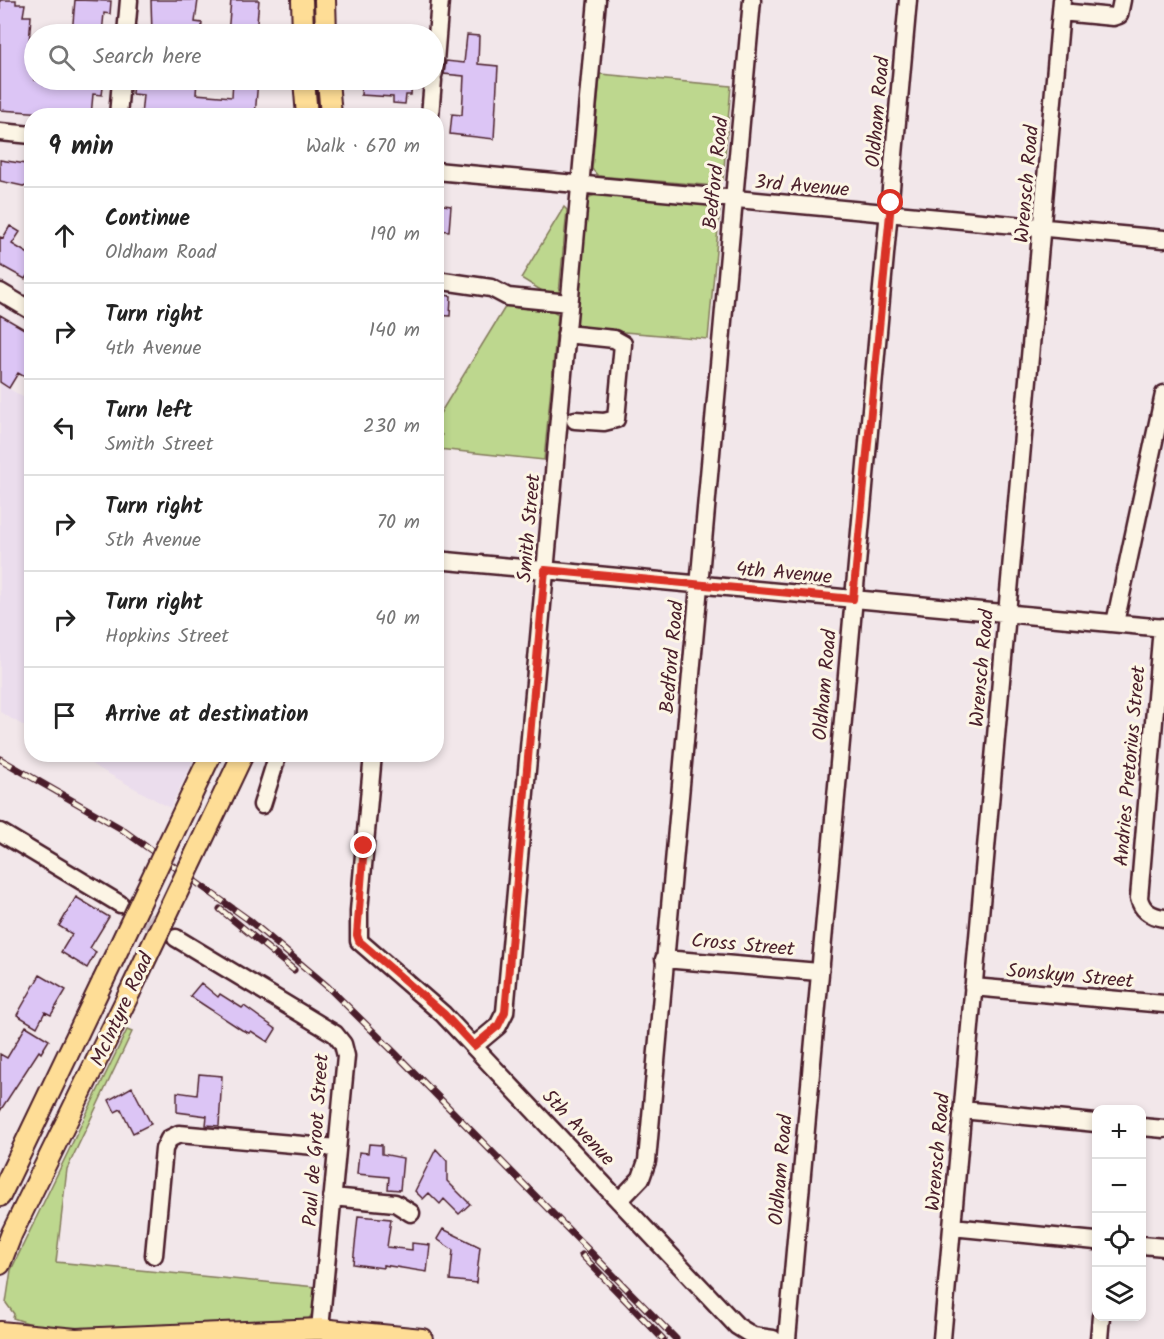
<!DOCTYPE html>
<html lang="en">
<head>
<meta charset="utf-8">
<style>
	body { margin:0; font-family:Kalam,sans-serif; background:#f6f6f6; color:#222 }
	.controls { position:absolute; right:18px; bottom:18px; display:grid; overflow:hidden; border-radius:12px; box-shadow:0 3px 9px #0003 }
	.controls button { width:54px; height:54px; display:grid; place-items:center; padding:0; border:0; border-bottom:2px solid #e0e0e0; background:#fff; color:#222; font:30px sans-serif }
	.stop { position:absolute; width:18px; height:18px; margin:-14px; border:4px solid #d93025; border-radius:50%; background:#fff }
	.stop.end { background:#d93025; border-color:#fff; box-shadow:0 2px 6px #0008 }
	.list { margin:0; padding:0; list-style:none }
	h2 { display:flex; justify-content:space-between; align-items:center; height:78px; margin:0; padding:0 24px; font-size:26px }
	h2 small { font-size:20px; font-weight:400; color:#767676 }
	.list li { display:grid; grid-template-columns:39px 1fr auto; gap:18px; align-items:center; box-sizing:border-box; height:96px; padding:0 24px; border-top:2px solid #e0e0e0 }
	.list b { display:block; font-size:22px; white-space:nowrap }
	.list p { margin:0; font-size:20px; white-space:nowrap; color:#767676 }
	.list em { font-size:20px; font-style:normal; color:#767676 }
	.icon { flex:none; width:33px; height:33px; fill:none; stroke:currentColor; stroke-width:2; stroke-linecap:round; stroke-linejoin:round }
	.map { position:relative; flex:none; width:1164px; height:1339px; overflow:hidden }
	.search { position:absolute; background:#fff; box-shadow:0 3px 9px #0003; left:24px; top:24px; width:420px; height:66px; display:flex; align-items:center; gap:15px; box-sizing:border-box; padding:0 21px; border-radius:33px; color:#767676; font-size:22px }
	.panel { position:absolute; background:#fff; box-shadow:0 3px 9px #0003; left:24px; top:108px; width:420px; height:654px; border-radius:24px }
	.map>svg:first-child { display:block }
	.built { fill:#ebdded }
	.green { fill:#bdd78e; stroke:#847b5c; stroke-width:1.5 }
	.building { fill:#dcc5f5; stroke:#4a1f2b; stroke-width:1.5 }
	.lines { fill:none; stroke-linecap:round; stroke-linejoin:round }
	.minor-tunnel { stroke:#d0bfc4; stroke-width:16; stroke-dasharray:16 8; stroke-linecap:butt }
	.minor-casing { stroke:#4a1f2b; stroke-width:21 }
	.major-casing { stroke:#4a1f2b; stroke-width:24 }
	.minor { stroke:#fcf5e5; stroke-width:16 }
	.major { stroke:#fedd96; stroke-width:20 }
	.rail-casing { stroke:#4a1f2b; stroke-width:7 }
	.rail { stroke:#fcf5e5; stroke-width:4.5; stroke-dasharray:14; stroke-linecap:butt }
	.major-bridge-casing { stroke:#4a1f2b; stroke-width:24; stroke-linecap:butt }
	.major-bridge { stroke:#fedd96; stroke-width:20 }
	.route { stroke:#d93025; stroke-width:8 }
	.labels { text-anchor:middle; stroke-width:6; stroke-linejoin:round; paint-order:stroke }
	.street-label { font-size:20px; fill:#4a1f2b; stroke:#fcf5e5 }
</style>
</head>
<body>
<div class="map">
<svg width="1164" height="1339" viewBox="0 0 1164 1339">
	<rect width="100%" height="100%" fill="#f2e7ea"/>
	<filter id="ink" filterUnits="userSpaceOnUse"><feTurbulence type="fractalNoise" baseFrequency=".0167" numOctaves="2"/><feDisplacementMap in="SourceGraphic" scale="12" xChannelSelector="R" yChannelSelector="G"/><feConvolveMatrix kernelMatrix="1 2 1 2 8 2 1 2 1" color-interpolation-filters="sRGB"/></filter>
	<g filter="url(#ink)">
		<path class="built" d="M 0,383 L 31,402 L 31,730 L 0,712 Z
			M 75,755 L 196,755 L 170,808 Z"/>
		<path class="green" d="M 600,74 L 731,86 L 723,180 L 716,186 L 598,176 L 592,169 Z
			M 598,194 L 720,207 L 708,339 L 576,328 L 587,198 Z
			M 564,207 L 567,210 L 559,293 L 555,296 L 547,294 L 521,278 Z
			M 507,304 L 517,308 L 553,311 L 558,314 L 544,460 L 438,449 L 437,445 L 442,435 L 437,431 L 436,420 Z
			M 127,1030 L 132,1032 L 67,1169 L 56,1262 L 316,1287 L 314,1311 L 308,1320 L 69,1331 L 37,1326 L 13,1318 L 14,1314 L 6,1303 L 11,1270 Z"/>
		<path class="building" d="M 0,0 L 16,0 L 16,4 L 25,4 L 23,16 L 31,16 L 28,58 L 34,59 L 34,80 L 44,80 L 44,85 L 67,87 L 70,80 L 104,80 L 102,95 L 93,94 L 91,116 L 0,110 Z
			M 75,0 L 111,1 L 110,14 L 104,13 L 102,34 L 72,34 Z
			M 151,0 L 198,0 L 195,22 L 202,23 L 201,34 L 152,34 Z
			M 231,0 L 259,0 L 256,34 L 228,34 Z
			M 467,35 L 479,36 L 478,64 L 498,66 L 494,139 L 450,134 L 452,114 L 462,115 L 464,76 L 444,74 L 446,61 L 464,63 Z
			M 147,80 L 197,80 L 196,94 L 232,97 L 233,80 L 258,80 L 255,116 L 141,116 L 143,95 L 132,94 L 133,82 L 147,83 Z
			M 362,80 L 412,80 L 411,95 L 406,95 L 405,104 L 393,103 L 393,97 L 361,95 Z
			M 0,160 L 32,165 L 32,188 L 0,181 Z
			M 436,204 L 451,206 L 449,231 L 436,230 Z
			M 10,226 L 20,232 L 12,244 L 32,256 L 32,268 L 25,279 L 0,265 L 0,237 L 3,238 Z
			M 436,294 L 451,296 L 450,316 L 436,315 Z
			M 0,315 L 24,329 L 29,321 L 32,321 L 32,381 L 18,373 L 9,388 L 0,382 Z
			M 76,897 L 109,917 L 90,948 L 96,952 L 87,968 L 61,952 L 72,934 L 59,926 Z
			M 40,975 L 66,990 L 51,1015 L 45,1012 L 37,1027 L 17,1015 Z
			M 201,983 L 218,997 L 220,994 L 242,1008 L 244,1006 L 276,1029 L 268,1042 L 251,1031 L 249,1033 L 242,1030 L 190,996 Z
			M 26,1026 L 49,1040 L 41,1053 L 39,1051 L 0,1111 L 0,1054 L 7,1058 Z
			M 199,1074 L 222,1076 L 219,1126 L 206,1125 L 207,1116 L 177,1112 L 177,1092 L 197,1095 Z
			M 132,1087 L 151,1124 L 133,1133 L 121,1109 L 115,1112 L 109,1100 Z
			M 369,1144 L 382,1145 L 382,1154 L 403,1158 L 400,1190 L 388,1189 L 389,1177 L 357,1174 L 359,1152 L 368,1153 Z
			M 436,1149 L 447,1161 L 447,1181 L 470,1204 L 459,1214 L 444,1199 L 440,1204 L 429,1193 L 423,1199 L 415,1191 Z
			M 358,1216 L 391,1219 L 387,1247 L 412,1250 L 412,1243 L 430,1245 L 427,1272 L 383,1265 L 383,1268 L 353,1264 Z
			M 443,1229 L 480,1247 L 476,1283 L 450,1280 L 453,1250 L 437,1239 Z"/>
		<g class="lines">
			<path class="minor-tunnel" d="M 126,907 L 170,934"/>
			<defs>
				<path id="minor" d="M 1061,12 L 1113,17 L 1119,15 L 1122,0
					M 126,34 L 129,0
					M 434,73 L 440,0
					M 118,116 L 121,80
					M 430,116 L 433,80
					M 0,132 L 32,135
					M 436,171 L 1164,239
					M 436,280 L 491,288 L 508,297 L 569,303
					M 0,292 L 32,311
					M 566,334 L 614,339 L 623,344 L 616,419 L 604,422 L 575,420
					M 436,560 L 1164,628
					M 1115,623 L 1164,394
					M 1162,627 L 1139,898 C 1142,911 1151,916 1164,918
					M 373,754 L 359,911 L 359,941 L 443,1014 L 737,1326 L 753,1336 L 773,1339
					M 262,805 L 278,754
					M 0,832 L 120,904
					M 176,938 L 335,1034 L 343,1044 L 346,1056 L 320,1329
					M 664,959 L 819,972
					M 973,987 L 1164,1004
					M 474,1046 L 498,1026 L 505,1012 L 597,0
					M 962,1110 L 1096,1123
					M 1142,1127 L 1164,1129
					M 332,1197 L 395,1203 L 411,1213
					M 619,1201 L 641,1178 L 647,1161 L 752,0
					M 952,1227 L 1096,1241
					M 1142,1245 L 1164,1247
					M 154,1255 L 164,1149 L 169,1139 L 179,1134 L 337,1148
					M 787,1339 L 908,0
					M 942,1339 L 1062,0
					M 1099,1339 L 1101,1316"/>
				<path id="major" d="M 302,0 L 303,34
					M 325,0 L 326,34
					M 304,80 L 307,116
					M 328,80 L 331,116
					M 0,1196 L 103,981
					M 0,1264 L 12,1233 L 129,994
					M 0,1332 L 76,1339 L 320,1329 L 422,1339"/>
			</defs>
			<use href="#minor" class="minor-casing"/>
			<use href="#major" class="major-casing"/>
			<use href="#minor" class="minor"/>
			<use href="#major" class="major"/>
			<defs>
				<path id="rail" d="M 0,759 L 120,828 L 249,920 L 328,987 L 395,1053 L 676,1339
					M 220,909 L 294,970
					M 582,1255 L 663,1339"/>
			</defs>
			<use href="#rail" class="rail-casing"/>
			<use href="#rail" class="rail"/>
			<defs>
				<path id="major-bridge" d="M 103,981 L 211,754
					M 129,994 L 243,754"/>
			</defs>
			<use href="#major-bridge" class="major-bridge-casing"/>
			<use href="#major-bridge" class="major-bridge"/>
		</g>
	</g>
	<g class="lines" filter="url(#ink)">
		<path class="route" d="M 364,846 L 357,935 L 359,941 L 444,1014 L 474,1046 L 498,1026 L 505,1012 L 545,570 L 853,599 L 891,203"/>
	</g>
	<g class="labels">
		<g class="street-label">
			<text transform="translate(877 112) rotate(-85)" y="7">Oldham Road</text>
			<text transform="translate(715 173) rotate(-84)" y="7">Bedford Road</text>
			<text transform="translate(1026 184) rotate(-85)" y="7">Wrensch Road</text>
			<text transform="translate(802 185) rotate(5)" y="7">3rd Avenue</text>
			<text transform="translate(528 528) rotate(-85)" y="7">Smith Street</text>
			<text transform="translate(784 572) rotate(5)" y="7">4th Avenue</text>
			<text transform="translate(671 657) rotate(-85)" y="7">Bedford Road</text>
			<text transform="translate(981 668) rotate(-85)" y="7">Wrensch Road</text>
			<text transform="translate(824 685) rotate(-85)" y="7">Oldham Road</text>
			<text transform="translate(1129 766) rotate(-85)" y="7">Andries Pretorius Street</text>
			<text transform="translate(743 944) rotate(5)" y="7">Cross Street</text>
			<text transform="translate(1070 975) rotate(5)" y="7">Sonskyn Street</text>
			<text transform="translate(121 1009) rotate(-65)" y="7">McIntyre Road</text>
			<text transform="translate(579 1127) rotate(47)" y="7">5th Avenue</text>
			<text transform="translate(315 1140) rotate(-86)" y="7">Paul de Groot Street</text>
			<text transform="translate(937 1152) rotate(-85)" y="7">Wrensch Road</text>
			<text transform="translate(780 1170) rotate(-85)" y="7">Oldham Road</text>
		</g>
	</g>
</svg>
<div class="controls">
<button>+</button>
<button>−</button>
<button><svg class="icon" aria-label="locate" viewBox="0 0 24 24"><circle cx="12" cy="12" r="6"/><path d="M12 2v4M12 18v4M2 12h4M18 12h4"/></svg></button>
<button><svg class="icon" aria-label="layers" viewBox="0 0 24 24"><path d="M12 4l9 5-9 5-9-5zM3 14l9 5 9-5"/></svg></button>
</div>
<div class="stop" style="left:891px;top:203px"></div>
<div class="stop end" style="left:364px;top:846px"></div>
<div class="search"><svg class="icon" aria-label="search" viewBox="0 0 24 24"><circle cx="10" cy="10" r="6"/><path d="M15 15l6 6"/></svg>Search here</div>
<section class="panel">
<h2>9 min<small>Walk · 670 m</small></h2>
<ul class="list">
<li><svg class="icon" aria-label="ahead" viewBox="0 0 24 24"><path d="M12 20V5M6 11l6-6 6 6"/></svg><div><b>Continue</b><p>Oldham Road</p></div><em>190 m</em></li>
<li><svg class="icon" aria-label="right" viewBox="0 0 24 24"><path d="M7 20v-9h11M14 6l5 5-5 5"/></svg><div><b>Turn right</b><p>4th Avenue</p></div><em>140 m</em></li>
<li><svg class="icon" aria-label="left" viewBox="0 0 24 24"><path d="M17 20v-9H6M10 6l-5 5 5 5"/></svg><div><b>Turn left</b><p>Smith Street</p></div><em>230 m</em></li>
<li><svg class="icon" aria-label="right" viewBox="0 0 24 24"><path d="M7 20v-9h11M14 6l5 5-5 5"/></svg><div><b>Turn right</b><p>5th Avenue</p></div><em>70 m</em></li>
<li><svg class="icon" aria-label="right" viewBox="0 0 24 24"><path d="M7 20v-9h11M14 6l5 5-5 5"/></svg><div><b>Turn right</b><p>Hopkins Street</p></div><em>40 m</em></li>
<li><svg class="icon" aria-label="arrive" viewBox="0 0 24 24"><path d="M6 21V4h12l-3 4 3 4H6"/></svg><div><b>Arrive at destination</b></div></li>
</ul>
</section>
</div>
</body>
</html>
